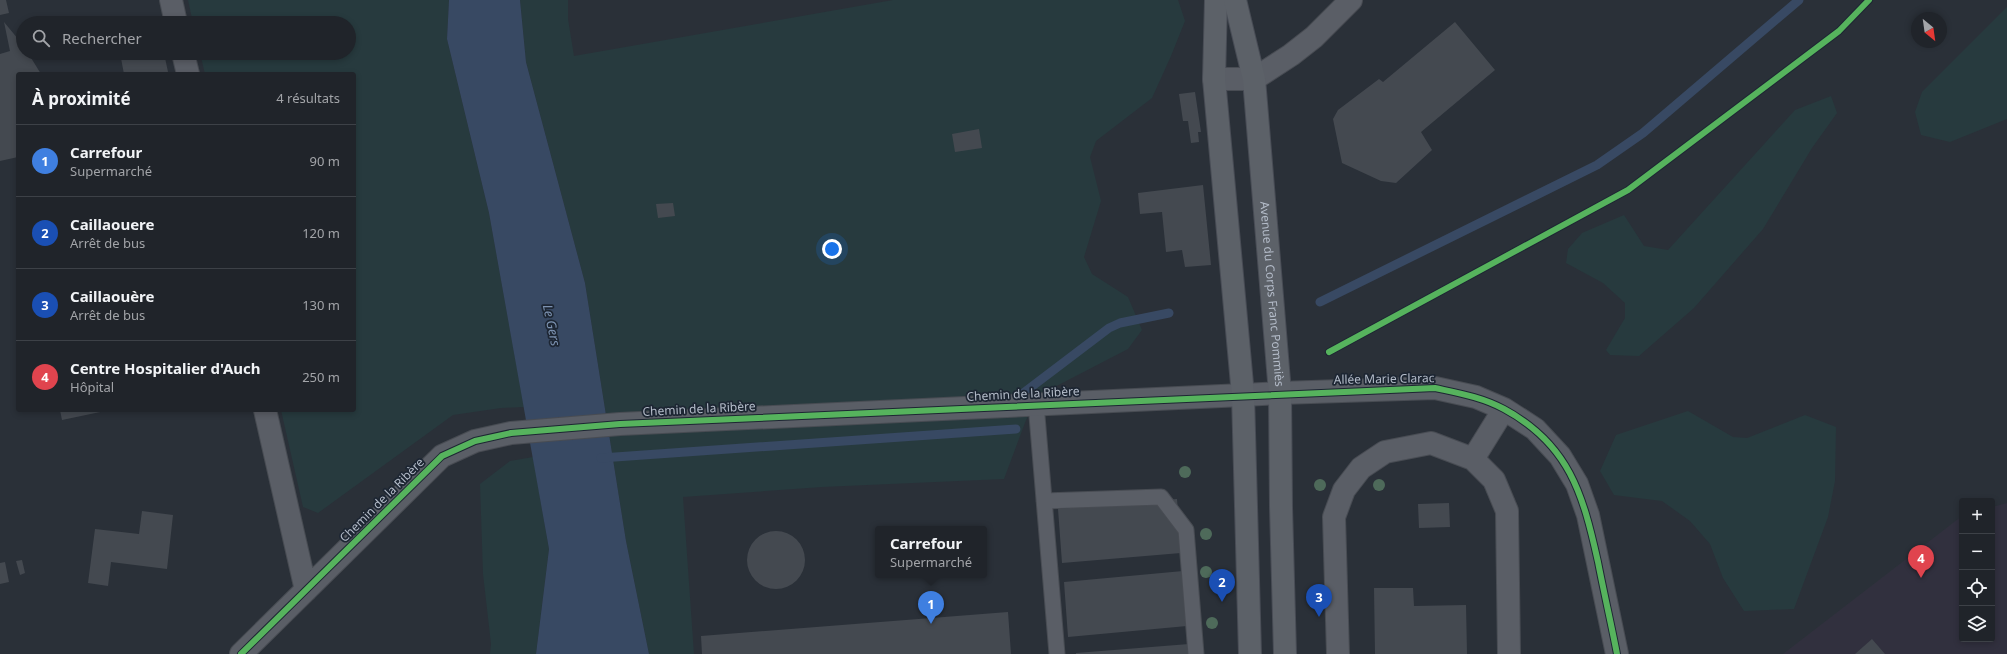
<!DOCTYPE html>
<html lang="fr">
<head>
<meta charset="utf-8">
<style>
	body { margin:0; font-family:"Noto Sans",sans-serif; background:#2d3036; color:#f1f3f6 }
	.controls { position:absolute; right:12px; bottom:12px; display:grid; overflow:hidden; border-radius:4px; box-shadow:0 2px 6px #0003 }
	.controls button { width:36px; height:36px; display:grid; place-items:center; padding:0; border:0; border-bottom:1px solid #3d4147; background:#20242a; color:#f1f3f6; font:20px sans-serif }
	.compass { position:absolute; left:1911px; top:12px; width:36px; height:36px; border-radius:50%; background:#20242a; box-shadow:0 2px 6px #0003; rotate:151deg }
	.you { position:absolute; left:832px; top:249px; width:14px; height:14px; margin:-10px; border:3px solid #fff; border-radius:50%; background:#1a73e8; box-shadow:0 0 0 6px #1a73e833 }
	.badge { display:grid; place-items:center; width:26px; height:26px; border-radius:50%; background:#0b8043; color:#fff; font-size:13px; font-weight:700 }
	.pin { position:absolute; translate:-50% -33px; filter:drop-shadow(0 1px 2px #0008) }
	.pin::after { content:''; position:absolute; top:21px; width:14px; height:12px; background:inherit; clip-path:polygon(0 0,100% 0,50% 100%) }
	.popup { position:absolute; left:875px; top:526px; width:112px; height:52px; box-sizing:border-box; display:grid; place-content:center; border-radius:4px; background:#20242a; filter:drop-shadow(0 1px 3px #0005); font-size:13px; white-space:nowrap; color:#a2a4a8 }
	.popup b { font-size:15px; color:#f1f3f6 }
	.popup::after { content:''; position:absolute; left:50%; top:100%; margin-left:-8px; border:8px solid transparent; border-top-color:#20242a }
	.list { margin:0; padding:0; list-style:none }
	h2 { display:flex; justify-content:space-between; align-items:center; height:52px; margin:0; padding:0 16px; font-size:17px }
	h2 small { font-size:13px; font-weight:400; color:#a2a4a8 }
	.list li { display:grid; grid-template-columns:26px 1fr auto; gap:12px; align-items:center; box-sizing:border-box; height:72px; padding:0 16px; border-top:1px solid #3d4147 }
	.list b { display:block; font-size:15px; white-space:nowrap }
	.list p { margin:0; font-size:13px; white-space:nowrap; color:#a2a4a8 }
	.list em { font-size:13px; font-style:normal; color:#a2a4a8 }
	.icon { flex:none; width:22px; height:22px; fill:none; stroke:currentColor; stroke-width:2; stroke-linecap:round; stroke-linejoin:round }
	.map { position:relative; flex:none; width:2007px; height:654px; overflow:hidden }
	.search { position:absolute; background:#20242a; box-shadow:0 2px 6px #0003; left:16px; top:16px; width:340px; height:44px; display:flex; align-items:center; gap:10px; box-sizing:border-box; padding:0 14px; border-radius:22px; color:#a2a4a8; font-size:15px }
	.panel { position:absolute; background:#20242a; box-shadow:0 2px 6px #0003; left:16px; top:72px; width:340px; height:340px; border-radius:4px }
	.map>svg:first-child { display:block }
	.medical { fill:#31303e }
	.green { fill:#273a3e }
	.water { fill:#384963 }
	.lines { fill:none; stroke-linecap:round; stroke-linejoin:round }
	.stream { stroke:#384963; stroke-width:9 }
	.building { fill:#444950 }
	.service-casing { stroke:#484c53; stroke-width:17 }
	.minor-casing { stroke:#484c53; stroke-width:24 }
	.tertiary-casing { stroke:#484c53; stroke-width:24 }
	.primary-casing { stroke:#484c55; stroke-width:24 }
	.service { stroke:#5a5e66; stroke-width:15 }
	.minor { stroke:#5a5e66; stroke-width:22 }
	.tertiary { stroke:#5a5e66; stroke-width:22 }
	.primary { stroke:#5c6168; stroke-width:22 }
	.cycleway-casing { stroke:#1d2633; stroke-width:8 }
	.cycleway { stroke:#56b35d; stroke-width:6 }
	.tree { fill:#4e6a5a }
	.labels { text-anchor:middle; stroke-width:3.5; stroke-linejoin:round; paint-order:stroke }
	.street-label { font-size:12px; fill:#b4bcc9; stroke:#1d2633 }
	.water-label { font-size:13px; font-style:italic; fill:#7c92b1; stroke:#1d2633 }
</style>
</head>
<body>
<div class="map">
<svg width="2007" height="654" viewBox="0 0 2007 654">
	<rect width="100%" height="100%" fill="#2a3038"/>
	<path class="medical" d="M 2007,503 L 2007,654 L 1783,654 L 1962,516 L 1962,639 L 1992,639 L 1992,507 Z"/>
	<path class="green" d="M 188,0 L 449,0 L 447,39 L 489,213 L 524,407 L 501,408 L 453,415 L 318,513 L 303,507 L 281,410 L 354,410 L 354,74 L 205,74 L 200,53 L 349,53 L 349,23 L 193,23 Z
		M 520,0 L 568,0 L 568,19 L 574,56 L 893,0 L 1178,0 L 1185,21 L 1171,56 L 1152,98 L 1096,141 L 1090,157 L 1101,201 L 1084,257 L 1092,274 L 1128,297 L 1142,330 L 1128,349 L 1043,393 L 1026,420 L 1004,479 L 822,487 L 683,497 L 694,654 L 649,654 L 626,541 L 585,283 L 526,62 Z
		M 2007,7 L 2007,119 L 1950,142 L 1921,135 L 1915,112 L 1922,92 Z
		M 1831,96 L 1837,113 L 1812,148 L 1763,229 L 1694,308 L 1639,356 L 1610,355 L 1606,350 L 1625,318 L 1625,303 L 1603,283 L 1566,263 L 1568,249 L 1582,233 L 1624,215 L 1644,246 L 1668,250 L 1795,110 Z
		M 1688,411 L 1733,437 L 1747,438 L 1805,415 L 1836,427 L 1835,481 L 1828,517 L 1794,609 L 1744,611 L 1723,578 L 1710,544 L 1690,521 L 1662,501 L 1614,495 L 1600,471 L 1616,435 Z
		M 533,457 L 549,549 L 536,654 L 490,654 L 491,644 L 483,574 L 480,484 L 510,461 Z"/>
	<path class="water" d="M 449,0 L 520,0 L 526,62 L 585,283 L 626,541 L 649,654 L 536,654 L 549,549 L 489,213 L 447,39 Z"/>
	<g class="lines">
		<path class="stream" d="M 1320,302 L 1597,165 L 1643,133 L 1799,0
			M 1022,394 L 1109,328 L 1120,323 L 1169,313
			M 601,458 L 1016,429"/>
	</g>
	<path class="building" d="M 0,0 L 6,0 L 9,13 L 0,15 Z
		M 4,22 L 23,45 L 23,53 L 28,53 L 41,74 L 18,74 L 18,157 L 0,161 L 0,54 L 10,51 Z
		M 1455,22 L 1495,70 L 1421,132 L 1432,150 L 1396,183 L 1381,181 L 1342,163 L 1333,119 L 1338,110 L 1379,79 L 1383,82 Z
		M 120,53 L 164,53 L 168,72 L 158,74 L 124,74 Z
		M 1195,92 L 1201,132 L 1198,132 L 1199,142 L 1191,143 L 1188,121 L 1183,121 L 1179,94 Z
		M 979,129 L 982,148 L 955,152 L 952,134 Z
		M 1203,185 L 1211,265 L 1185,267 L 1182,250 L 1166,252 L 1162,212 L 1140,214 L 1138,193 Z
		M 673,203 L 675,216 L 658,218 L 656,204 Z
		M 60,410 L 105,410 L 105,411 L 62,420 Z
		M 1177,499 L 1181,553 L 1062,563 L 1058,509 Z
		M 1449,503 L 1450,527 L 1419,528 L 1418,504 Z
		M 142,511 L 173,515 L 167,569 L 111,562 L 108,586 L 88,583 L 95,529 L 139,534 Z
		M747 560a29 29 0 1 1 58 0a29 29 0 1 1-58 0Z
		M 22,560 L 25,573 L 20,575 L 16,561 Z
		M 5,562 L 9,582 L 0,584 L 0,563 Z
		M 1183,571 L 1187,626 L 1068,637 L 1064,582 Z
		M 1374,588 L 1413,588 L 1414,606 L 1466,605 L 1467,654 L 1375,654 Z
		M 1008,612 L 1011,654 L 702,654 L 701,636 Z
		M 1872,639 L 1885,654 L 1855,654 Z
		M 1189,644 L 1190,654 L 1076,654 L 1076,653 Z"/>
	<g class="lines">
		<defs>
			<path id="service" d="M 1036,404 L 1057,654
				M 1044,501 L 1161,497 L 1186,530 L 1196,654"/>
			<path id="minor" d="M 171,0 L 176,23
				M 183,53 L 188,74
				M 1214,79 L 1254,79 L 1291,55 L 1314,37 L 1351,0
				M 1280,393 L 1435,388 L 1476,397 L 1504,409 L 1535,429 L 1560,456 L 1577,484 L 1588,515 L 1617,654
				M 265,410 L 306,590
				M 1473,459 L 1504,409
				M 241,654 L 442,456 L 475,441 L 511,433 L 620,424 L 1243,395
				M 1338,654 L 1334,517 L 1344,490 L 1361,468 L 1385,452 L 1431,443 L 1473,459 L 1494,480 L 1507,511 L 1509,654"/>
			<path id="tertiary" d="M 1243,395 L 1280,393"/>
			<g id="primary">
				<path d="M 1216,0 L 1214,79 L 1243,395 L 1250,654"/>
				<path id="s1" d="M 1235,0 L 1254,79 L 1280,393 L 1281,507 L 1285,654"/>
			</g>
		</defs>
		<use href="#service" class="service-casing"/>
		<use href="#minor" class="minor-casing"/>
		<use href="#tertiary" class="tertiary-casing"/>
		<use href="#primary" class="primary-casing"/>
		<use href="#service" class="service"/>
		<use href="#minor" class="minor"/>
		<use href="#tertiary" class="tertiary"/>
		<use href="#primary" class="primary"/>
		<defs>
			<path id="cycleway" d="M 1329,352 L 1628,190 L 1839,31 L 1869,0
				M 241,654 L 442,456 L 475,441 L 511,433 L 620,424 L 1435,388 C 1458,393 1482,397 1504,409 C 1569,444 1583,494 1598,562 C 1604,593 1611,623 1617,654"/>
		</defs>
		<use href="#cycleway" class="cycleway-casing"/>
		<use href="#cycleway" class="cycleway"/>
	</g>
	<g class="tree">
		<circle cx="1185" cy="472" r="6"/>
		<circle cx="1320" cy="485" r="6"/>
		<circle cx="1379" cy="485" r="6"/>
		<circle cx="1206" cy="534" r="6"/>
		<circle cx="1206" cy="572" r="6"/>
		<circle cx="1212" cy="623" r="6"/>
	</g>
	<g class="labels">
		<g class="street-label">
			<text dy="4" stroke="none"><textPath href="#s1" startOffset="297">Avenue du Corps Franc Pommiès</textPath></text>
			<text transform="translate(1384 379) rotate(-1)" y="4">Allée Marie Clarac</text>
			<text transform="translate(1023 394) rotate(-3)" y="4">Chemin de la Ribère</text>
			<text transform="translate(699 409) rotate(-3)" y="4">Chemin de la Ribère</text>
			<text transform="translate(382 500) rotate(-45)" y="4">Chemin de la Ribère</text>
		</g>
		<g class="water-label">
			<text transform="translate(552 325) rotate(78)" y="5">Le Gers</text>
		</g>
	</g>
</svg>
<div class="controls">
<button>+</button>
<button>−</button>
<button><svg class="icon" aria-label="locate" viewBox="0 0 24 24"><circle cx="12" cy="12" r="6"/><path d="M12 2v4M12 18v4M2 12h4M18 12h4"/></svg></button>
<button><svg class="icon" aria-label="layers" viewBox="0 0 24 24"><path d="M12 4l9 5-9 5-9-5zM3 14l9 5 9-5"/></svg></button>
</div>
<svg class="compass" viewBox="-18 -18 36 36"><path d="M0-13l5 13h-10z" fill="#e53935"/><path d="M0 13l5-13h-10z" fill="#a2a4a8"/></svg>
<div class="you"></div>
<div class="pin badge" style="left:931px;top:624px;background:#3f7fe0">1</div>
<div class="popup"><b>Carrefour</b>Supermarché</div>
<div class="pin badge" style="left:1222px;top:602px;background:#1a4fb4">2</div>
<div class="pin badge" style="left:1319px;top:617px;background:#1a4fb4">3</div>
<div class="pin badge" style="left:1921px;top:578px;background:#e0444e">4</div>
<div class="search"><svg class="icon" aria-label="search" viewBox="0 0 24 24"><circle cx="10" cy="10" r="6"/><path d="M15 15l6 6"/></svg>Rechercher</div>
<section class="panel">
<h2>À proximité<small>4 résultats</small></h2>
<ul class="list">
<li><span class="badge" style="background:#3f7fe0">1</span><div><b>Carrefour</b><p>Supermarché</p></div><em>90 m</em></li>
<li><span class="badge" style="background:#1a4fb4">2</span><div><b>Caillaouere</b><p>Arrêt de bus</p></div><em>120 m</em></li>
<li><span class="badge" style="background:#1a4fb4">3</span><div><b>Caillaouère</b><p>Arrêt de bus</p></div><em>130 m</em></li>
<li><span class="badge" style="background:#e0444e">4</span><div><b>Centre Hospitalier d'Auch</b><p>Hôpital</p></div><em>250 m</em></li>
</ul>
</section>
</div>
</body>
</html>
